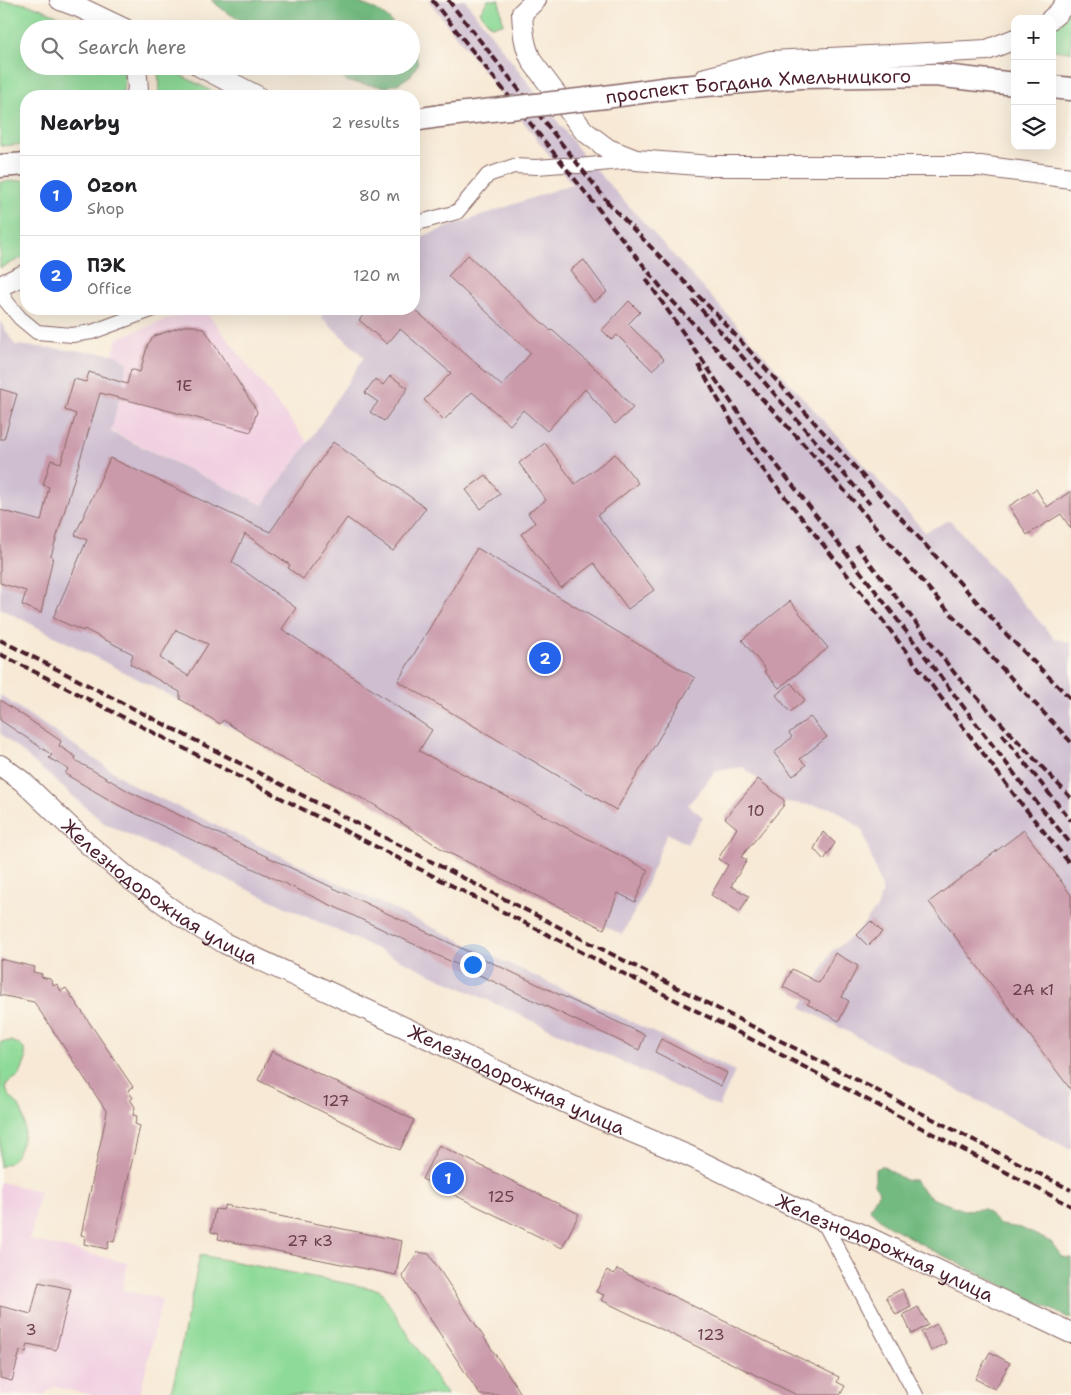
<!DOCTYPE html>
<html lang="en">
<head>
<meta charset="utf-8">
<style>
	body { margin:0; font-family:"Shantell Sans",sans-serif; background:#f6f6f6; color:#202124 }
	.controls { position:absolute; right:15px; top:15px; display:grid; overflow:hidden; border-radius:10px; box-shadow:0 5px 20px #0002 }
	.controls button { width:45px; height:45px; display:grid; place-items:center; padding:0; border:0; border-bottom:1px solid #e0e0e0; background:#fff; color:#202124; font:25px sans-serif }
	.you { position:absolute; left:472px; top:964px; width:18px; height:18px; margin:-12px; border:4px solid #fff; border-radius:50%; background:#1a73e8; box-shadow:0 0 0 8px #1a73e833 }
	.badge { display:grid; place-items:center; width:32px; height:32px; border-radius:50%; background:#2563eb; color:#fff; font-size:16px; font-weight:700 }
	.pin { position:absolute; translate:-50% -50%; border:2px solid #fff; box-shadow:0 1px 5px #0006 }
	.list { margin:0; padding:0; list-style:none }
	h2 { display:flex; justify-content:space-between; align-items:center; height:65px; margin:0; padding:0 20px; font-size:21px }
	h2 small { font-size:16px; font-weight:400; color:#757577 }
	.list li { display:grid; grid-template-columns:32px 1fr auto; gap:15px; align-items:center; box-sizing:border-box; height:80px; padding:0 20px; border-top:1px solid #e0e0e0 }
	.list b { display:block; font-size:19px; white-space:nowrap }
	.list p { margin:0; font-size:16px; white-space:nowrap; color:#757577 }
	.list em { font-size:16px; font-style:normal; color:#757577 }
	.icon { flex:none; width:28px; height:28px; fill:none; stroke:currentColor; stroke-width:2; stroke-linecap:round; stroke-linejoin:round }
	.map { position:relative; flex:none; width:1071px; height:1395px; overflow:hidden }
	.search { position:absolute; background:#fff; box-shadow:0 5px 20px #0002; left:20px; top:20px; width:400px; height:55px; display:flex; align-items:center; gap:12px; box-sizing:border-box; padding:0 18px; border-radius:28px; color:#757577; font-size:19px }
	.panel { position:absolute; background:#fff; box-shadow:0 5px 20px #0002; left:20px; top:90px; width:400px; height:225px; border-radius:20px }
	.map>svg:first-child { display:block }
	.built { fill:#f1d0e2 }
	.industrial { fill:#cebed0 }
	.green { fill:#8eda98; stroke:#6c7c62 }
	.forest { fill:#72ba80; stroke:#5e6c56 }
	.building { fill:#ca9aaa; fill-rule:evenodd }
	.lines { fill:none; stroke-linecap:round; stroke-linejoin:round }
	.street-casing { stroke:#876666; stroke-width:16 }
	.secondary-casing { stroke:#876666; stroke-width:22 }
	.primary-casing { stroke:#876666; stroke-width:25 }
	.street { stroke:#fff; stroke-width:14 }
	.secondary { stroke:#fff; stroke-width:20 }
	.primary { stroke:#fff; stroke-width:22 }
	.rail { stroke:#4a1f2b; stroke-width:4; stroke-dasharray:8 4; stroke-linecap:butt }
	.primary-bridge-casing { stroke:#876666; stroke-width:25; stroke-linecap:butt }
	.primary-bridge { stroke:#fff; stroke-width:22 }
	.labels { text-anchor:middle; stroke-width:4.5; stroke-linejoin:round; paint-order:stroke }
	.number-label { font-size:16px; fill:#6a3e4b }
	.street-label { font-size:19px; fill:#4a1f2b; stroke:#fbf7ec }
</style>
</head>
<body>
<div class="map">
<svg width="1071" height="1395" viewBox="0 0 1071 1395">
	<rect width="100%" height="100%" fill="#fbf7ec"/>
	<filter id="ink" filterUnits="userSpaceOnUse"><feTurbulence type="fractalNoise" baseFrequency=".02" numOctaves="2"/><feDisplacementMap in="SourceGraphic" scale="10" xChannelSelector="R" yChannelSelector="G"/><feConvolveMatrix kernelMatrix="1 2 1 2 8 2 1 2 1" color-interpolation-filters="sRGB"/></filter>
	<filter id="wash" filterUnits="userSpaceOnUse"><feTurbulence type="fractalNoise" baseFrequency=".0096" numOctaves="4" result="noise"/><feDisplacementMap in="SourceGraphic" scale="20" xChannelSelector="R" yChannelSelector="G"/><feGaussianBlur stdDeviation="1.12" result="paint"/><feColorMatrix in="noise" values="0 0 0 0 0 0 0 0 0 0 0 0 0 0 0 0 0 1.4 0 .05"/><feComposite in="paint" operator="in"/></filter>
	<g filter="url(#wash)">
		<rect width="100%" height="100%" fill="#f7e9d5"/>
		<path class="built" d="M 192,310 L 208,314 L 308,443 L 263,505 L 111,431 L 128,362 L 113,354 L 117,338 Z
			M 0,1182 L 40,1191 L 30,1240 L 128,1263 L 122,1290 L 162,1299 L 140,1395 L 93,1395 L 54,1387 L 43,1395 L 0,1395 Z"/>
		<path class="industrial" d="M 428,0 L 465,0 L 586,159 L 925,532 L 950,520 L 1054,638 L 1071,643 L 1071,1150 L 801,1007 L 832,951 L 853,936 L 878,907 L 880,897 L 883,893 L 862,829 L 833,808 L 786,802 L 743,767 L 717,770 L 688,805 L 703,817 L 687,844 L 667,833 L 639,903 L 622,935 L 221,722 L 0,608 L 0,321 L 15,345 L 113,354 L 128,362 L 111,432 L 263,505 L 308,443 L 364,357 L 321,317 L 326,309 L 414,309 L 414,239 L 572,184 Z
			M 0,695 L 136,787 L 735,1071 L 719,1107 L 104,823 L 0,733 Z"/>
		<path class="green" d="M 488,0 L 499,0 L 503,24 L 491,26 L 480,12 Z
			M 0,1 C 30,1 57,14 83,29 L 29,29 L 29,66 L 123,66 L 125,82 L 121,96 L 26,96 L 26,144 L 0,146 Z
			M 1071,10 L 1071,52 L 1052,50 L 1052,27 Z
			M 156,66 L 163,66 L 221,96 L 158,96 L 160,84 Z
			M 26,180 L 26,256 L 0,268 L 0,182 Z
			M 11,1041 L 19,1044 L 24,1049 L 26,1059 L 20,1075 L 6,1084 C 5,1097 16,1099 21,1110 C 28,1125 24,1150 10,1162 C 8,1164 3,1165 0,1167 L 0,1042 Z
			M 200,1255 L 380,1290 L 447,1395 L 171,1395 Z"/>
		<path class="forest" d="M 211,0 L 351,0 L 377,10 L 388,18 L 397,29 L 258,29 L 226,12 Z
			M 411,47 L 415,51 L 418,64 L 410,76 L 399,83 L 387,87 L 348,82 L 328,66 L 411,66 Z
			M 882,1166 L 905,1180 L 914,1180 L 927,1195 L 936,1200 L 964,1210 L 984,1209 L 1000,1225 L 1021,1228 L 1051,1242 L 1062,1257 L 1071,1258 L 1071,1319 L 934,1251 L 884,1223 L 869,1209 L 879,1192 L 875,1185 L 875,1169 Z"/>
		<g id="blocks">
			<path class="building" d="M 468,255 L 551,331 L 552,330 L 608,380 L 633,408 L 615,424 L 585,389 L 547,431 L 523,410 L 510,425 L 472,392 L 444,420 L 424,400 L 451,373 L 400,329 L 387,344 L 359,320 L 369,309 L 414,309 L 502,386 L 531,353 L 448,276 Z
				M 584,260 L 607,292 L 594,302 L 570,270 Z
				M 629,301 L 640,312 L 628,324 L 664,359 L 652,370 L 617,335 L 612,340 L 602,330 Z
				M 184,326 L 195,326 L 205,330 L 257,411 L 251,432 L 100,393 L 51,556 L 53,557 L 41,613 L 22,605 L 26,591 L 0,583 L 0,510 L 41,521 L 49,487 L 43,485 L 51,460 L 61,463 L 76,414 L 65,410 L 74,379 L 86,382 L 89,372 L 127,384 L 131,369 L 140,372 L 148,344 L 154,336 Z
				M 390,376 L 408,388 L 384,421 L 370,412 L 378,402 L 365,393 L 375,379 L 383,385 Z
				M 0,389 L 17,394 L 4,439 L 0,439 Z
				M 333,442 L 426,508 L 393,551 L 347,518 L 303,579 L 288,568 L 290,565 L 245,534 L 232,562 L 296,608 L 282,629 L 432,730 L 419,751 L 648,870 L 635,902 L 618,893 L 604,929 L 445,851 L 373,804 L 277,756 L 223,720 L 220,724 L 180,699 L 180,692 L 130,664 L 133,654 L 84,629 L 83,631 L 53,618 L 87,540 L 75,535 L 110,458 L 270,532 ZM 176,630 L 208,644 L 188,676 L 160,658 Z
				M 545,443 L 575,484 L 615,454 L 638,483 L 598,515 L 654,590 L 628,609 L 594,563 L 561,588 L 521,534 L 535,523 L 528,513 L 546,500 L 519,463 Z
				M 486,475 L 500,494 L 481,509 L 466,490 Z
				M 1036,489 L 1047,507 L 1071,491 L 1071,529 L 1061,514 L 1027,535 L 1009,506 Z
				M 477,548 L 695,678 L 616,810 L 398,681 Z
				M 790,601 L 828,648 L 779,688 L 764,671 L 766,670 L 742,640 Z
				M 791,683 L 805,700 L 790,712 L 776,695 Z
				M 0,700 L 61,741 L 59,746 L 76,757 L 75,760 L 130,792 L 645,1035 L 639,1050 L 120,806 L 65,774 L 68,769 L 49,758 L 52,755 L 0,720 Z
				M 810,717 L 827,737 L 800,759 L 806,765 L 793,776 L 774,753 L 792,737 L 789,733 Z
				M 758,779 L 784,800 L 784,805 L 741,857 L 747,860 L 731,886 L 749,896 L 740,912 L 711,895 L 728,865 L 718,859 L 737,828 L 725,818 Z
				M 1024,830 L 1071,895 L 1071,1090 L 929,902 Z
				M 823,832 L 835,843 L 824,860 L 814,849 Z
				M 871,921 L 882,932 L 868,946 L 857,935 Z
				M 835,953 L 858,966 L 842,997 L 849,1001 L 839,1021 L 807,1004 L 810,1001 L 783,987 L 792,969 L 819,983 Z
				M 0,959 L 35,967 L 33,972 L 42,974 L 41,977 L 50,979 L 54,986 L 57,984 L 61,991 L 66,988 L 133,1087 L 128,1090 L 133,1098 L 130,1099 L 135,1107 L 133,1115 L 137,1116 L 135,1124 L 140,1126 L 114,1242 L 109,1241 L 107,1249 L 84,1244 L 85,1236 L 81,1235 L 107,1112 L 34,1002 L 0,995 Z
				M 661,1039 L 727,1073 L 721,1086 L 655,1052 Z
				M 272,1051 L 414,1120 L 400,1150 L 258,1080 Z
				M 439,1145 L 579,1214 L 562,1248 L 422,1179 Z
				M 225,1205 L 402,1241 L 396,1275 L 218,1239 L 219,1234 L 211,1232 L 215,1209 L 223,1210 Z
				M 418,1252 L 429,1254 L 522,1395 L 480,1395 L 402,1276 Z
				M 617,1269 L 839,1377 L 837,1382 L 845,1386 L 840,1395 L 797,1395 L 601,1300 L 604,1295 L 596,1292 L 607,1270 L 614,1274 Z
				M 39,1282 L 71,1289 L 56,1350 L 28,1344 L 26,1352 L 20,1351 L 12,1381 L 0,1378 L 0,1306 L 31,1314 Z
				M 902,1289 L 911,1307 L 896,1315 L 886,1297 Z
				M 918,1307 L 928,1325 L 912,1334 L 903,1315 Z
				M 937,1324 L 946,1343 L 931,1351 L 921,1332 Z
				M 990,1352 L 1010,1363 L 995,1389 L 975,1379 Z"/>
		</g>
	</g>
	<g filter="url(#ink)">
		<use href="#blocks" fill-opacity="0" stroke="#876666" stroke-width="1"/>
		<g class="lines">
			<defs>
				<path id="street" d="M 414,224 L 457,212 L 488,175 L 514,166 L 537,167 L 563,165 L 578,166 L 632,161
					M 0,289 L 6,301 L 20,318 L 37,332 L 72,335 L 92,332 L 154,309
					M 823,1221 L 916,1395"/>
				<g id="secondary">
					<path d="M 60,0 L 81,8 L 125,29"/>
					<path d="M 536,0 L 522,13 C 523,31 524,47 533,63 L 584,131 L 608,149 L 636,160 L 711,166 L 980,166 L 1071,178"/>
					<path d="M 1051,19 L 1058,13 L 1068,0"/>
					<path d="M 199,66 L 257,96"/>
					<path d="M 706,78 L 771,61 L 987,50 L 1015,39"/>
					<path d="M 136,96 L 138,89 L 136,66"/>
					<path d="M 0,286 L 26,274"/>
					<path id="s1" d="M 0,765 L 22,781 L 89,845 L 131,880 L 184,918 L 224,943 L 596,1117 L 689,1156 L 823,1221 L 859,1233 L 1071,1333"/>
				</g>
				<g id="primary">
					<path d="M 1052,87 L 1071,89"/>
					<path id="s2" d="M 605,97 L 670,88 L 801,77 L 935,75 L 1015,84"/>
					<path d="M 414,120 L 440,116"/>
					<path d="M 0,166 L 26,164"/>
				</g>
			</defs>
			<use href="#street" class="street-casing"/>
			<use href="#secondary" class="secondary-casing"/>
			<use href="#primary" class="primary-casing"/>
			<use href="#street" class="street"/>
			<use href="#secondary" class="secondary"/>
			<use href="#primary" class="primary"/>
			<path class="rail" d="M 432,0 L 667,295 L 819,461 L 942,604 L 1071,742
				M 448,0 L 611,206
				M 606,201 L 718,316 L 1007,635 L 1071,699
				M 646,279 L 758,441 L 874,589 L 1029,793 L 1071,844
				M 693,300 L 870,504
				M 699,365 L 716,396 L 754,458 L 865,597 L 1019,801 L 1071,865
				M 856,545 L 956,675 L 1071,798
				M 0,640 L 1071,1190
				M 0,654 L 724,1025 L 1071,1206
				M 1002,734 L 1071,821"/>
			<defs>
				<path id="primary-bridge" d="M 440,116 L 605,97"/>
			</defs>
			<use href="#primary-bridge" class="primary-bridge-casing"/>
			<use href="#primary-bridge" class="primary-bridge"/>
		</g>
	</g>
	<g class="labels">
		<g class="number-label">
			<text x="184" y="391">1Е</text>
			<text x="756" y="816">10</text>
			<text x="1033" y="995">2А к1</text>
			<text x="336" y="1106">127</text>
			<text x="501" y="1202">125</text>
			<text x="310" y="1246">27 к3</text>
			<text x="31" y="1335">3</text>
			<text x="711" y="1340">123</text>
		</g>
		<g class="street-label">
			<text dy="7" stroke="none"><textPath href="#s2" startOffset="154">проспект Богдана Хмельницкого</textPath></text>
			<text dy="7" stroke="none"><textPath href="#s1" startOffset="205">Железнодорожная улица</textPath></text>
			<text dy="7" stroke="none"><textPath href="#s1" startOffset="610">Железнодорожная улица</textPath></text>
			<text dy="7" stroke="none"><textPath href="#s1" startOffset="1015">Железнодорожная улица</textPath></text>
		</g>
	</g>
</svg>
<div class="controls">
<button>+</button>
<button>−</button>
<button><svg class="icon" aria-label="layers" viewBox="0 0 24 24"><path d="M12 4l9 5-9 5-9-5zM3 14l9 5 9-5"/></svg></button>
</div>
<div class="you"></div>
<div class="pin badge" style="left:448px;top:1178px">1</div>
<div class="pin badge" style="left:545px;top:658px">2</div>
<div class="search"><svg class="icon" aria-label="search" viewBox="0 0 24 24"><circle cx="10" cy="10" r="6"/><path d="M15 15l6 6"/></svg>Search here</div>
<section class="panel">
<h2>Nearby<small>2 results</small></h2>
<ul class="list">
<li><span class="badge">1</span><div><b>Ozon</b><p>Shop</p></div><em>80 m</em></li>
<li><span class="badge">2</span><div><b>ПЭК</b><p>Office</p></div><em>120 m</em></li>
</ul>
</section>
</div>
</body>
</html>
